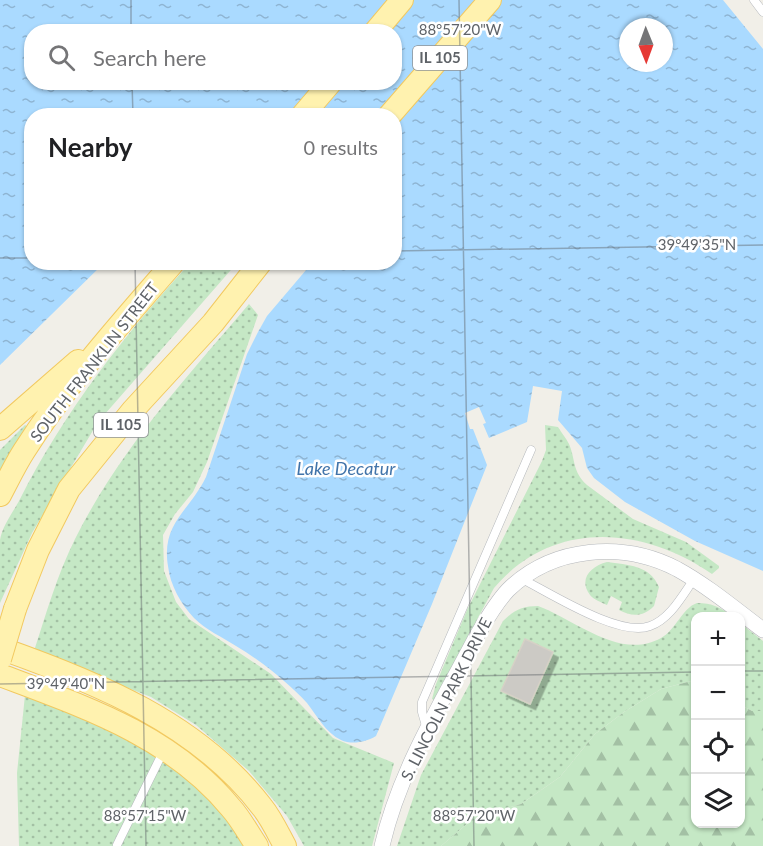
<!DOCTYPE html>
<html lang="en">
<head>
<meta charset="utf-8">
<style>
	body { margin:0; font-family:Lato,sans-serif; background:#f6f6f6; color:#202124 }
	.controls { position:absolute; right:18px; bottom:18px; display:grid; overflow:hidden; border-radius:12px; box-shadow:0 2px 4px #0004 }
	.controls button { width:54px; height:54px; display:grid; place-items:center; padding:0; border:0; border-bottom:2px solid #e0e0e0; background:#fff; color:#202124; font:30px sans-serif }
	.compass { position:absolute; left:619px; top:18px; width:54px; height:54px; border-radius:50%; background:#fff; box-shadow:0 2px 4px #0004; rotate:179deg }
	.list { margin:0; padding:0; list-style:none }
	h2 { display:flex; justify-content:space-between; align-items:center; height:78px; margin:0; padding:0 24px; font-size:26px }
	h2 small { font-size:20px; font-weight:400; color:#757577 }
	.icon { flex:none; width:33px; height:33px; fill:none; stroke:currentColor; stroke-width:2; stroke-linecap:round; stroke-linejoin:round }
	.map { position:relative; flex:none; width:763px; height:846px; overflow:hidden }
	.search { position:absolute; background:#fff; box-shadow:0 2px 4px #0004; left:24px; top:24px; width:378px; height:66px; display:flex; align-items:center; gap:15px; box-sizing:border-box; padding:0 21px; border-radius:24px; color:#757577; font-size:22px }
	.panel { position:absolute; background:#fff; box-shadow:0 2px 4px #0004; left:24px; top:108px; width:378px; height:162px; border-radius:24px }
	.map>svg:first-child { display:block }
	.grass { fill:url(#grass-dots) }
	.forest { fill:url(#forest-firs) }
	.water { fill:url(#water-ripples); fill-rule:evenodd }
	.building { fill:#cccac5; stroke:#d6d1c6; stroke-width:1.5; filter:url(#shadow) }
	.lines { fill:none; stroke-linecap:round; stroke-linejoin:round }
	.lane-casing { stroke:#b5b8bc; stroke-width:9 }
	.street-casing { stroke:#b5b8bc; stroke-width:16 }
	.primary-casing { stroke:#f2c960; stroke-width:24 }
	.lane { stroke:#fff; stroke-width:8 }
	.street { stroke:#fff; stroke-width:15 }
	.primary { stroke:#fff2af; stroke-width:22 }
	.primary-bridge-casing { stroke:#f2c960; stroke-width:24; stroke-linecap:butt }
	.primary-bridge { stroke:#fff2af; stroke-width:22 }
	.ticks { fill:none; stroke:#5f6368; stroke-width:1.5; stroke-opacity:0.45 }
	.labels { text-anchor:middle; stroke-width:5; stroke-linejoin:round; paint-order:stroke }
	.shield { fill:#fff; stroke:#8f9295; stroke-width:1.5 }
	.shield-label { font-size:15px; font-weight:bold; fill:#5f6368 }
	.street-label { font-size:16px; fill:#5f6368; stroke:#fff }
	.water-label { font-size:18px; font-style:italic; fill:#4174aa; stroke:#fff }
	.ticks-label { font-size:15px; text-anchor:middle; fill:#5f6368; stroke:#fff; stroke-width:5; stroke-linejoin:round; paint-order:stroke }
</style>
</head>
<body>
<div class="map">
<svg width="763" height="846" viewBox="0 0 763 846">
	<defs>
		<pattern id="grass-dots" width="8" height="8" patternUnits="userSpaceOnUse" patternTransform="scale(1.5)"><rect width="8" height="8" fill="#c5e8c5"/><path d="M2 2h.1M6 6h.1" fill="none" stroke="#a3c0a4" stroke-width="1.8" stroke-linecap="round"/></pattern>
		<pattern id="forest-firs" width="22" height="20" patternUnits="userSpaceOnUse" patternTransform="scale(1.5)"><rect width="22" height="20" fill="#c5e8c5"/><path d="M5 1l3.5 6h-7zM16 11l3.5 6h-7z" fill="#a3c0a4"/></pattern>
		<pattern id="water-ripples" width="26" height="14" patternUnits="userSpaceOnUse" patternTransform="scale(1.5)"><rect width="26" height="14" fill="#aadaff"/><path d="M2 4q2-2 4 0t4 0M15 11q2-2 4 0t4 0" fill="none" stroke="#8eb4d2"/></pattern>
		<filter id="shadow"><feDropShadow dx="5.5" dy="5.5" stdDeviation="0" flood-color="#0004"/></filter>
	</defs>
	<rect width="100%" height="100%" fill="#f1efe8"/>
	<path class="grass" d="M 190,263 L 237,263 L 98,422 L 32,533 L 0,603 C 0,584 0,558 0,540 C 2,526 14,511 20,499 C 64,412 125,334 190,263 Z
		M 249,304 L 258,315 L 207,462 L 193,492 L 175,514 L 163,535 L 164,571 L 176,602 L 189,619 L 271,674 L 333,738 L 394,763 L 372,846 L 304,846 L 287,816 L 249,771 L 196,725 L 151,697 L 34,651 C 46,614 57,575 75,539 C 119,451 185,379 249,304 Z
		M 25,425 L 31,429 L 0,483 L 0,450 Z
		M 545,425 L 558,427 C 561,432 566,438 569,444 C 576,461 572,471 587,485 L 633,519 L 686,542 L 719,566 L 719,568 L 712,574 C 642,526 553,519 494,588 L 434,700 L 432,699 L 436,684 L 467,610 L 542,461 L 546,450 Z
		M 607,562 C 628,565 650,565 659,587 L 654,606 C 643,617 632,617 619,610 L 622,602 L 611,596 L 607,605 C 601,602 594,600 590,595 C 578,579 591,566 607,562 Z
		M 697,603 C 712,603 720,607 732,616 L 696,616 L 695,680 L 661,689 L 624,712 L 595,734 L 560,777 L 521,804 L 474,818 L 441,846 L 397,846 L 421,775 L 503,621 C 514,610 523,606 538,606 C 576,620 620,661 661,638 C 676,630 682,608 697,603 Z
		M 740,623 L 763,641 L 763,711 L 752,711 L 741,705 Z
		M 25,695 L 129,738 L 186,777 L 236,826 L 247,846 L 19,846 L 17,773 Z"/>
	<path class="forest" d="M 695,680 L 696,824 L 740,824 L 741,705 L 752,711 L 763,711 L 763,846 L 441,846 L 474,818 L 521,804 L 560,777 L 595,734 L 624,712 L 661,689 Z"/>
	<path class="water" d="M 0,0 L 723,0 L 763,49 L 763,571 L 695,541 L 625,502 L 594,478 L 587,468 L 582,448 L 558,420 L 562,391 L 533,386 L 527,422 L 489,438 L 483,424 L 486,423 L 479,407 L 465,413 L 470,429 L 473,429 L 487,465 L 432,604 L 376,736 C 366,742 352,745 341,740 C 326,733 317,716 307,703 C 300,695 292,688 284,681 C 269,668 253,656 236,646 C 222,637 206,630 194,618 C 181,604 170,585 168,566 C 161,523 189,512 206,477 L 247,354 L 258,332 L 267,316 L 312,263 L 394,262 L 394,116 L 32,116 L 32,262 L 104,263 L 0,365 ZM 628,27 L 664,27 L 664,63 L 628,63 ZM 32,32 L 394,32 L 394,82 L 32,82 Z"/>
	<path class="building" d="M 525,639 L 553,652 L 530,704 L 501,691 Z"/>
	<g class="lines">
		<defs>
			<path id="lane" d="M 754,0 L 763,12
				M 522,579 C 550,593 620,638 650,626 C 670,619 682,596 694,579
				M 427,729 L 422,712 L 422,702 L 531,450
				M 117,845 L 163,752"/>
			<path id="street" d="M 382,846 C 399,772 440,706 475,639 C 485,622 494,605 508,590 C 553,546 623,541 677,569 C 708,586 735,609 763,630"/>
			<path id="primary" d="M 375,32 L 402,0
				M 302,116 L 331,82
				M 389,116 L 490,0
				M 0,429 L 78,361
				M 0,495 C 8,480 15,465 24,451 C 67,383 122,322 174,262
				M 15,609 L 38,550 L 69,489 L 133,410 L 213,323 L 261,262
				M 0,648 C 96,682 198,723 262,807 C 271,818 278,833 285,846
				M 0,675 C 85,707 172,736 231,808 C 241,819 248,833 257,846"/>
		</defs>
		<use href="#lane" class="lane-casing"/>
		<use href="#street" class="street-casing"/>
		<use href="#primary" class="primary-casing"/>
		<use href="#lane" class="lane"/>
		<use href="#street" class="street"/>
		<use href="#primary" class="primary"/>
		<defs>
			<path id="primary-bridge" d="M 0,659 L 15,609"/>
		</defs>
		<use href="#primary-bridge" class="primary-bridge-casing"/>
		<use href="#primary-bridge" class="primary-bridge"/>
	</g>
	<path class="ticks" d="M 131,0 L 131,32M 459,0 L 474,846M 132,82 L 133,116M 394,251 L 763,245M 0,258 L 32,258M 135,262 L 146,846M 740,671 L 763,671M 0,684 L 696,672"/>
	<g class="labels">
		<g class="shield">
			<rect x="413" y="46" width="54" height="24" rx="4.5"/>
			<rect x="94" y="413" width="54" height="24" rx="4.5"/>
		</g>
		<g class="shield-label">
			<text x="440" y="63">IL 105</text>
			<text x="121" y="430">IL 105</text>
		</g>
		<g class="street-label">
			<text transform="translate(94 362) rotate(-52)" y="6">SOUTH FRANKLIN STREET</text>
			<text transform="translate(446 699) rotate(-63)" y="6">S. LINCOLN PARK DRIVE</text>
		</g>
		<g class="water-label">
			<text x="346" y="475">Lake Decatur</text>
		</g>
	</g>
	<g class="ticks-label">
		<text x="460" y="35">88°57'20"W</text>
		<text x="697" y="250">39°49'35"N</text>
		<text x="66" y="689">39°49'40"N</text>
		<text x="145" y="821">88°57'15"W</text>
		<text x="474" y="821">88°57'20"W</text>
	</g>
</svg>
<div class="controls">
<button>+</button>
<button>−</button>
<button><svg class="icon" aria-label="locate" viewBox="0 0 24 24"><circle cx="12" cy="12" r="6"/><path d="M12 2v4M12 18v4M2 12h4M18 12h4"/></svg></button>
<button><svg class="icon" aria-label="layers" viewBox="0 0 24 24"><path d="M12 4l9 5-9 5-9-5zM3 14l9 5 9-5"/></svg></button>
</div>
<svg class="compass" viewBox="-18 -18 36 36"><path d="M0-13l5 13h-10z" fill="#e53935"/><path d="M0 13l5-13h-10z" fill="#757577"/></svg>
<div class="search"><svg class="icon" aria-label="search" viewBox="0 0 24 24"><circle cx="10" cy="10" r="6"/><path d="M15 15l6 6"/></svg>Search here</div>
<section class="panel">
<h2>Nearby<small>0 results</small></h2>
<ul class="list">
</ul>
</section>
</div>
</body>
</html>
